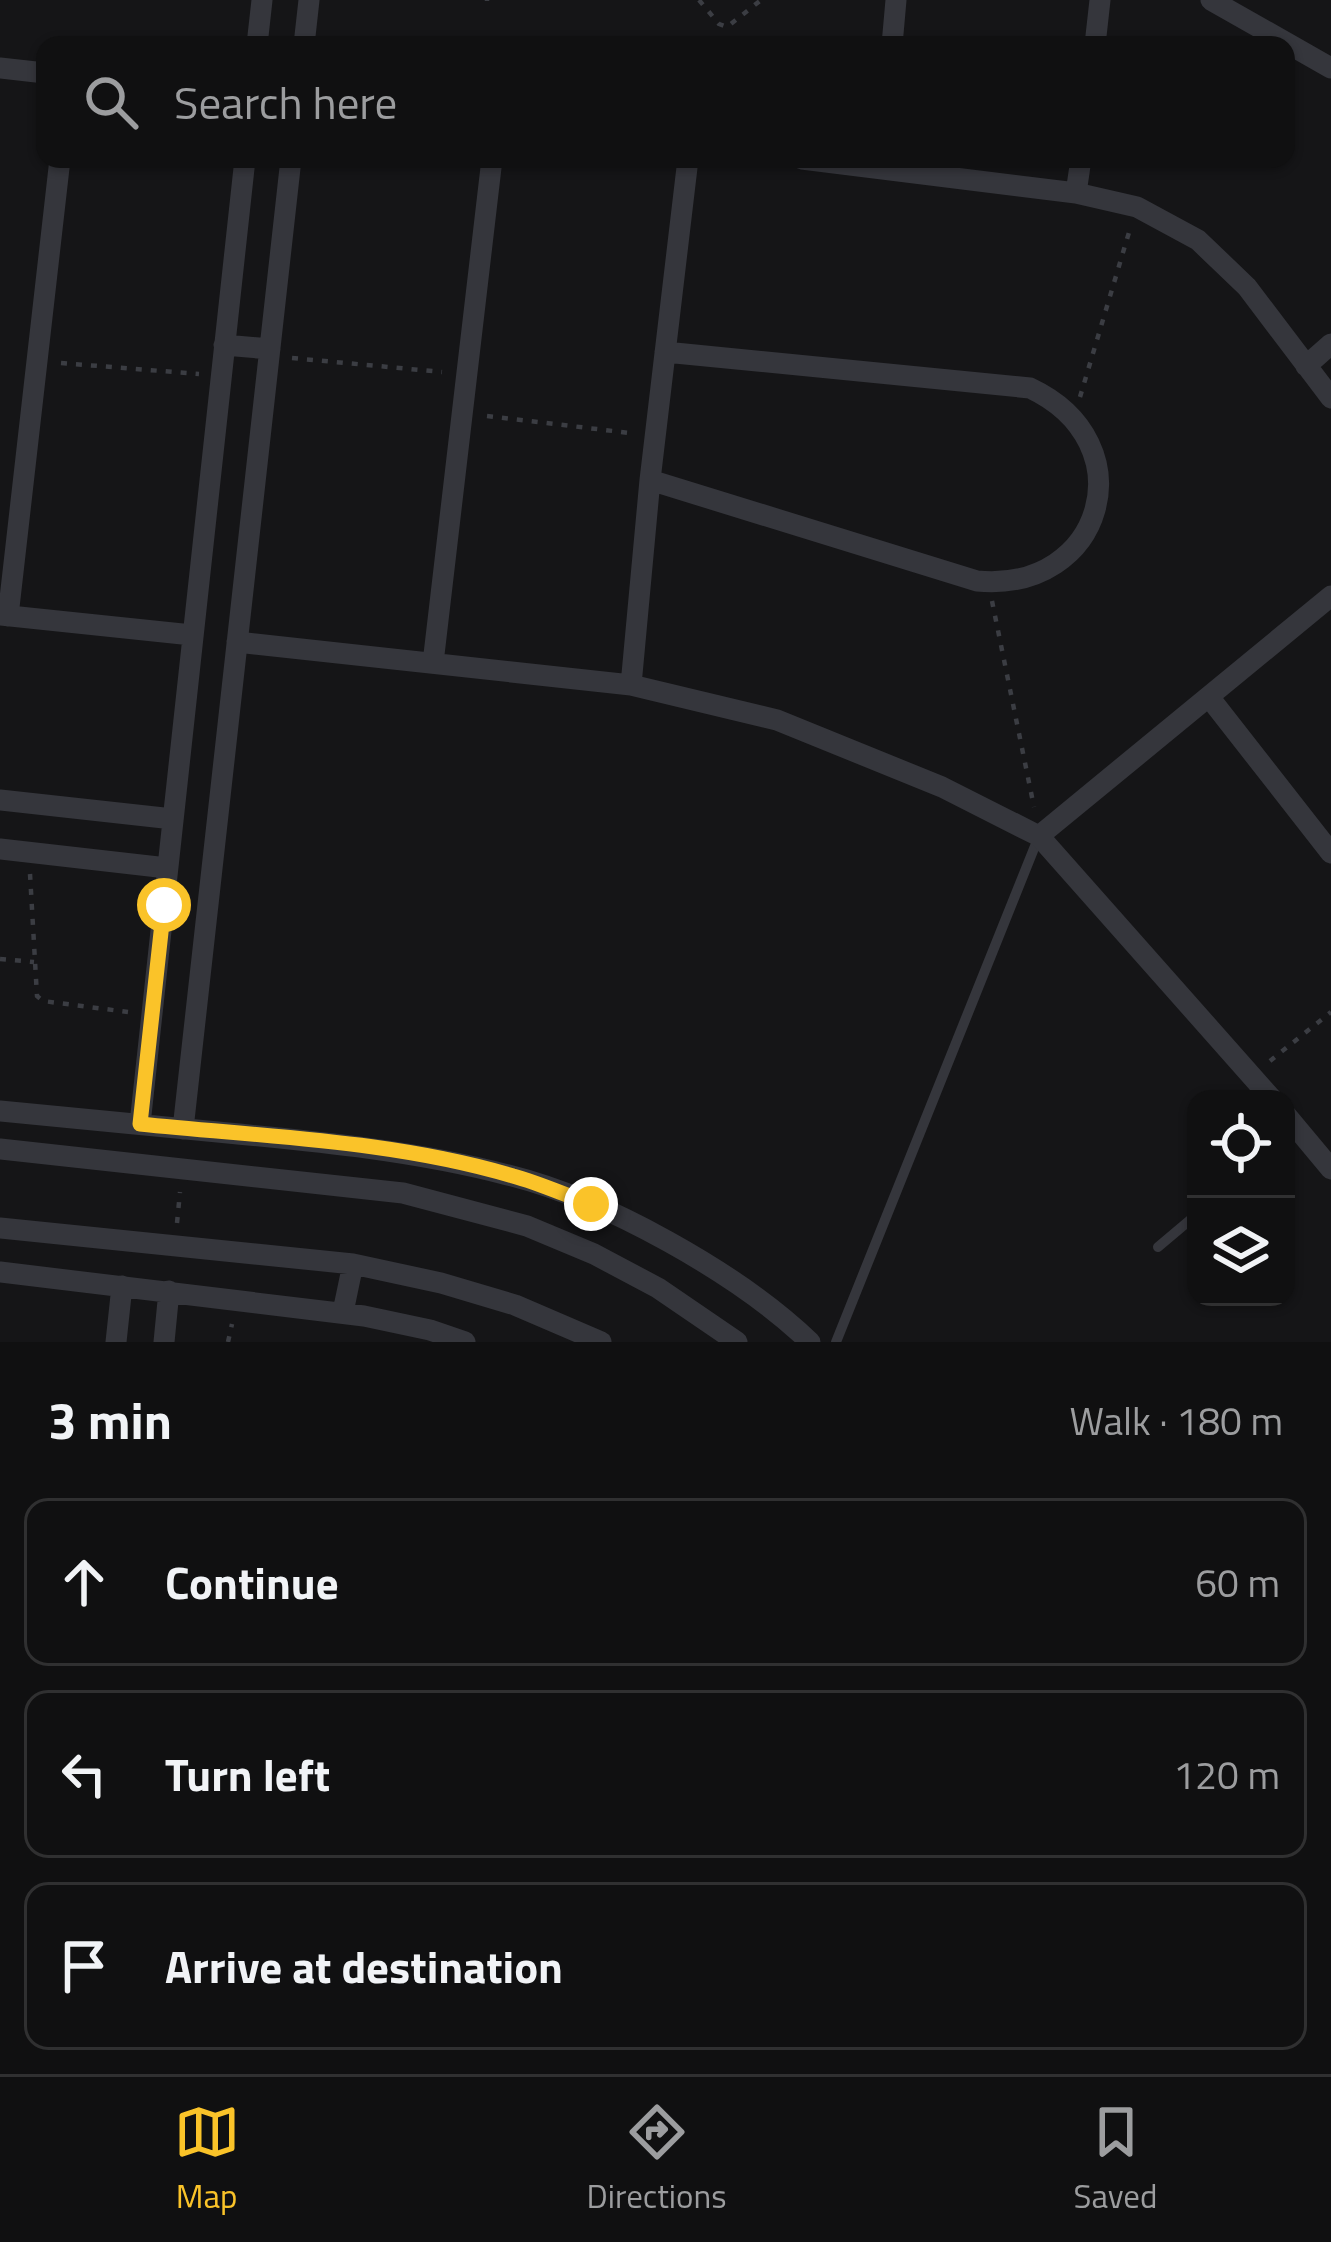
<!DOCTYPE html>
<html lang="en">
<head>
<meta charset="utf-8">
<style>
	body { margin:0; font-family:"Titillium Web",sans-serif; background:#1e1e1f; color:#f1f3f6 }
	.controls { position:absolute; right:36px; bottom:36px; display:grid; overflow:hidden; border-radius:24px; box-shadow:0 3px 9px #0004 }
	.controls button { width:108px; height:108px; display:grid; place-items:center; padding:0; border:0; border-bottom:3px solid #303031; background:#101011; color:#f1f3f6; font:60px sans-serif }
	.stop { position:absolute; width:36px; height:36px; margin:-27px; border:9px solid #fac329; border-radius:50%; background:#fff }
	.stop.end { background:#fac329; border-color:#fff; box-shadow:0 3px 12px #0008 }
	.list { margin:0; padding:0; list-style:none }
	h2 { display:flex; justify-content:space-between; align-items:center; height:156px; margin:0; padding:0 48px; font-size:51px }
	h2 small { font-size:39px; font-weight:400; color:#9c9d9f }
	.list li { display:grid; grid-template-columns:78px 1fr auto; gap:36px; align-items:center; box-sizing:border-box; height:168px; margin:0 24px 24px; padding:0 24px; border:3px solid #303031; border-radius:24px }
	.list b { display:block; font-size:45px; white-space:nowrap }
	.list em { font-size:39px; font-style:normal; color:#9c9d9f }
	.icon { flex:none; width:66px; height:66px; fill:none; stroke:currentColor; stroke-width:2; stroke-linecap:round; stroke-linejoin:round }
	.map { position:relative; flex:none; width:1331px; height:1342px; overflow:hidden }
	.search { position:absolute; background:#101011; box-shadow:0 3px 9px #0004; left:36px; right:36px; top:36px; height:132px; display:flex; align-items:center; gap:30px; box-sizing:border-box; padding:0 42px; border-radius:24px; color:#9c9d9f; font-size:45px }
	.sheet { height:732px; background:#101011 }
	nav { display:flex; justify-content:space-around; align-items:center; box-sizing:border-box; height:168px; border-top:3px solid #303031; background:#101011; font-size:33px; color:#9c9d9f }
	nav a { display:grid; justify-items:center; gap:6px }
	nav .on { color:#fac329 }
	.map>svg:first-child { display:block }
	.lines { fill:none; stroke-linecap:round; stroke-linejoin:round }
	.path { stroke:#3b3d43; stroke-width:4.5; stroke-dasharray:6 9; stroke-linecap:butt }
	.service { stroke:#35363c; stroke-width:10 }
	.minor { stroke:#35363c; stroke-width:21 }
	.route { stroke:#fac329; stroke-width:15 }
</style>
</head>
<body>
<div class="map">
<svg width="1331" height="1342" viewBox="0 0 1331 1342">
	<rect width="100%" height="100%" fill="#151517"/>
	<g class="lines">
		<path class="path" d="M 699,0 L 719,24 L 727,27 L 761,0
			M 487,1 L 487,0
			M 292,358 L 442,372
			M 61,363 L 199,374
			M 1080,397 L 1130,229
			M 487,416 L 630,433
			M 992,601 L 1034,807
			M 30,874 L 37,996 L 43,1001 L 128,1012
			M 0,959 L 34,962
			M 1270,1061 L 1331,1012
			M 177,1223 L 180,1192
			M 228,1342 L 232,1324"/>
		<path class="service" d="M 1158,1247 L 1196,1215
			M 836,1342 L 1039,836"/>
		<path class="minor" d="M 1211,0 L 1331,68
			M 257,45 L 262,0
			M 304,45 L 309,0
			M 892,45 L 896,0
			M 1095,45 L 1100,0
			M 0,68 L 45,73
			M 802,159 L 1076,193 L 1137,207 L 1198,240 L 1247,287 L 1331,398
			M 1076,193 L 1081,159
			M 224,345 L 270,349
			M 1306,366 L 1331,344
			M 650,480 L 977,581 C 1104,593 1147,443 1030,388 L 665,352
			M 0,615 L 192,635
			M 8,616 L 60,159
			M 237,642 L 631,685 L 777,720 L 942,787 L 1039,836 L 1272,1099
			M 433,663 L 492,159
			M 631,685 L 650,480 L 688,159
			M 1209,697 L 1331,853
			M 0,800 L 173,819
			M 1039,836 L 1331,596
			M 0,849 L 167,868
			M 0,1111 C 76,1118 152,1126 228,1133 C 322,1142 416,1151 508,1175 C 605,1199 738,1273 810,1342
			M 1286,1115 L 1331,1169
			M 140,1124 L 245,159
			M 183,1129 L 291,159
			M 0,1149 L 403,1193 L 527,1226 L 594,1254 L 658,1288 L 737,1342
			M 0,1228 L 353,1264 L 441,1283 L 515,1305 L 601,1342
			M 0,1272 L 364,1316 L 430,1330 L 465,1342
			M 343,1312 L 353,1264
			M 116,1342 L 122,1286
			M 164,1342 L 169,1291"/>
	</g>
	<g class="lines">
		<path class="route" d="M 164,905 L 140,1124 C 264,1137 392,1140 513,1176 C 539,1183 565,1195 591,1204"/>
	</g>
</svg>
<div class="controls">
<button><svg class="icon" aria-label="locate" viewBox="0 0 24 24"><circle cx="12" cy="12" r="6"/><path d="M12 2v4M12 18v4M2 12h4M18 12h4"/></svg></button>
<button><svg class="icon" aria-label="layers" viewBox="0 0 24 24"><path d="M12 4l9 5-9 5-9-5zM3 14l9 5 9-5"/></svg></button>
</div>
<div class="stop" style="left:164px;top:905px"></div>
<div class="stop end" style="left:591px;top:1204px"></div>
<div class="search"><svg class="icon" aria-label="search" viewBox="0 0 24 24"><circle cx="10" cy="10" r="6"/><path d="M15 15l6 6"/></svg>Search here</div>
</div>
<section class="sheet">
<h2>3 min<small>Walk · 180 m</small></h2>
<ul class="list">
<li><svg class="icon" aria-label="ahead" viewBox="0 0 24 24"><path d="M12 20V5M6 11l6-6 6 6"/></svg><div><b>Continue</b></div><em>60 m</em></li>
<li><svg class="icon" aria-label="left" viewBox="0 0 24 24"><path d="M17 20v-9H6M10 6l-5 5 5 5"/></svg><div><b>Turn left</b></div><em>120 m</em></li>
<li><svg class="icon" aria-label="arrive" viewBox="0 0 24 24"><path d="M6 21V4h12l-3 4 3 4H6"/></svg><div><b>Arrive at destination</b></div></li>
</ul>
</section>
<nav>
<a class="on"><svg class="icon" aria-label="map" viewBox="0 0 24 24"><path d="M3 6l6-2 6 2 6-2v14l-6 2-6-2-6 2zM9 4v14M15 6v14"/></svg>Map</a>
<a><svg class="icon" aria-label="directions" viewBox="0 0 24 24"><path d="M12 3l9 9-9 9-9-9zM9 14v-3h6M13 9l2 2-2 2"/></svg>Directions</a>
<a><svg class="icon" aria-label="saved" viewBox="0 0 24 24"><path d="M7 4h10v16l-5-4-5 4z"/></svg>Saved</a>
</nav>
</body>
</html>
